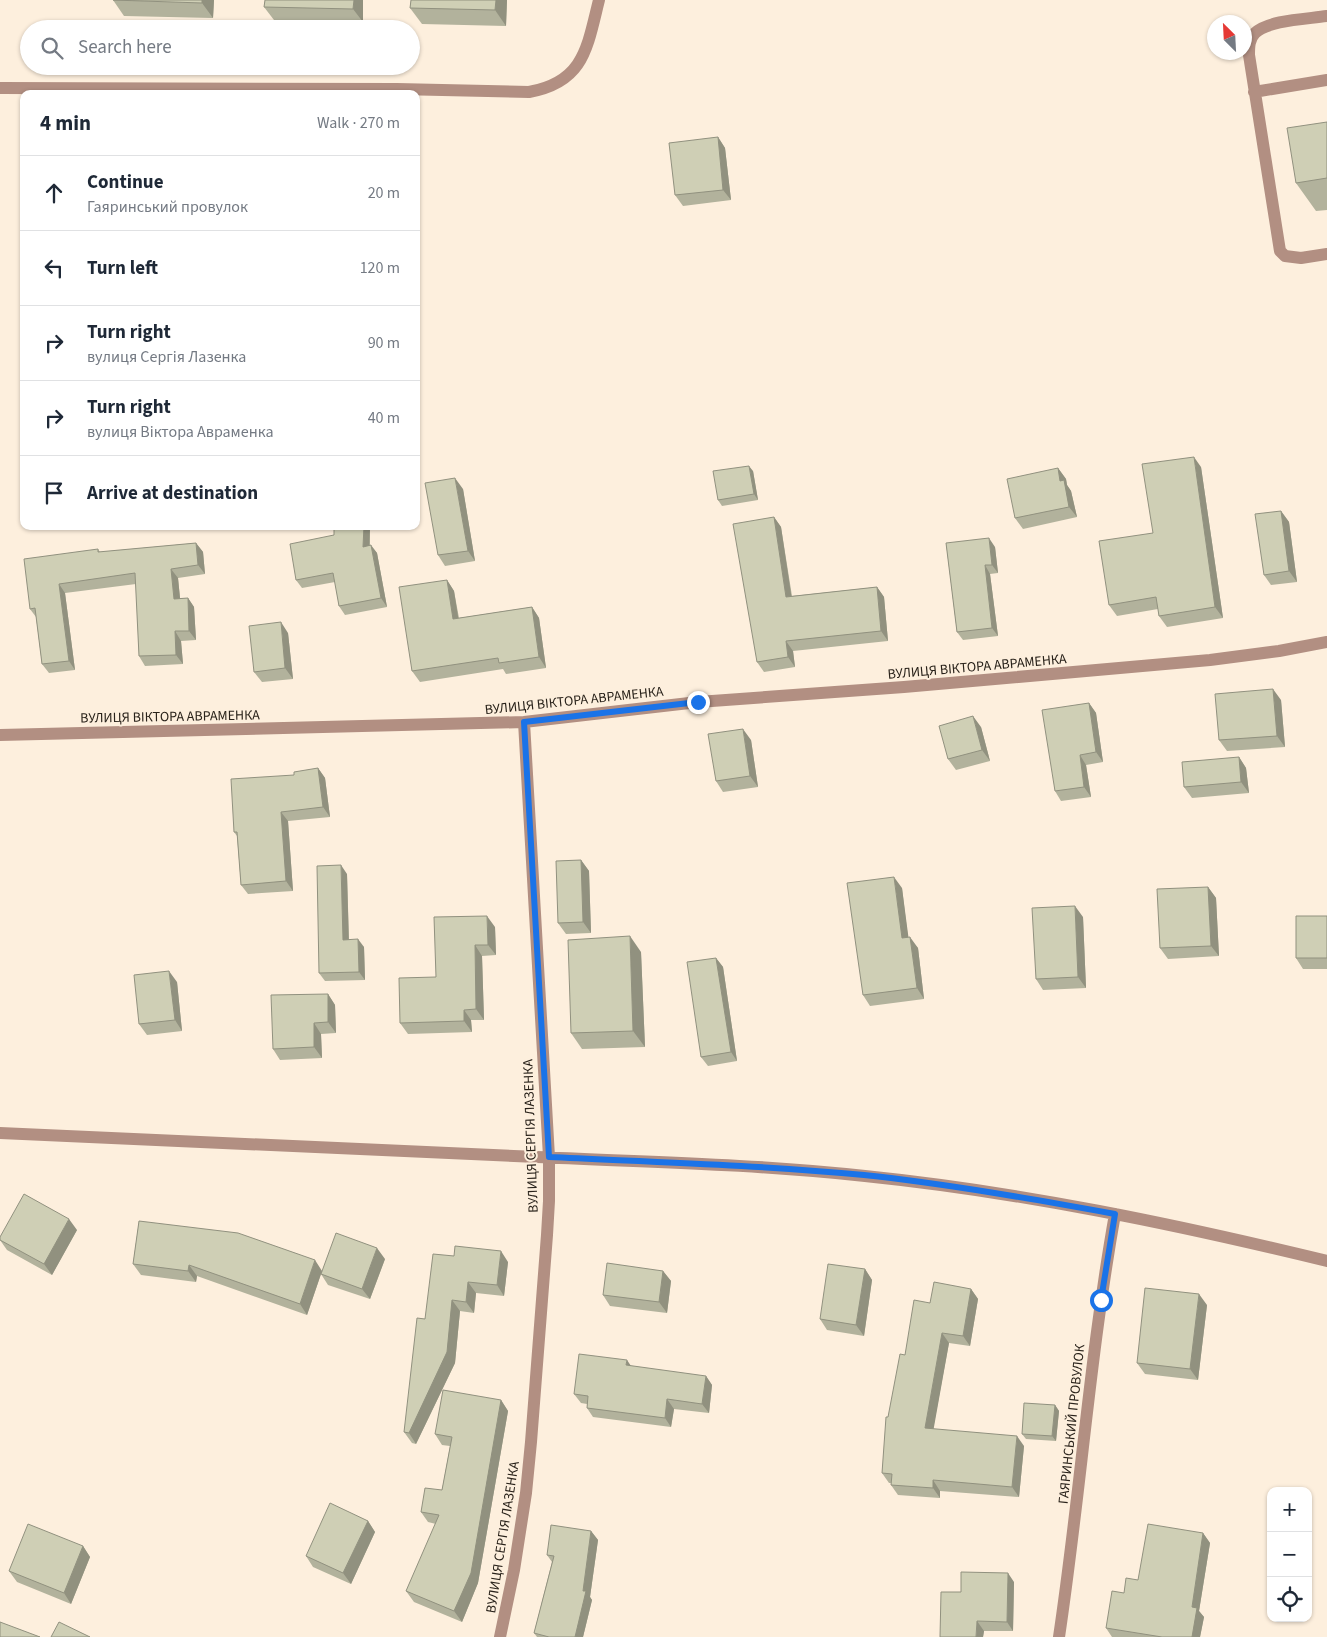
<!DOCTYPE html>
<html lang="en">
<head>
<meta charset="utf-8">
<style>
	body { margin:0; font-family:"Source Sans 3",sans-serif; background:#f6f6f7; color:#1f2937 }
	.controls { position:absolute; right:15px; bottom:15px; display:grid; overflow:hidden; border-radius:10px; box-shadow:0 1px 4px #0004 }
	.controls button { width:45px; height:45px; display:grid; place-items:center; padding:0; border:0; border-bottom:1px solid #e0e1e3; background:#fff; color:#1f2937; font:25px sans-serif }
	.compass { position:absolute; left:1207px; top:15px; width:45px; height:45px; border-radius:50%; background:#fff; box-shadow:0 1px 4px #0004; rotate:336deg }
	.stop { position:absolute; width:15px; height:15px; margin:-11px; border:4px solid #1a73e8; border-radius:50%; background:#fff }
	.stop.end { background:#1a73e8; border-color:#fff; box-shadow:0 1px 5px #0008 }
	.list { margin:0; padding:0; list-style:none }
	h2 { display:flex; justify-content:space-between; align-items:center; height:65px; margin:0; padding:0 20px; font-size:21px }
	h2 small { font-size:16px; font-weight:400; color:#747a83 }
	.list li { display:grid; grid-template-columns:32px 1fr auto; gap:15px; align-items:center; box-sizing:border-box; height:75px; padding:0 20px; border-top:1px solid #e0e1e3 }
	.list b { display:block; font-size:19px; white-space:nowrap }
	.list p { margin:0; font-size:16px; white-space:nowrap; color:#747a83 }
	.list em { font-size:16px; font-style:normal; color:#747a83 }
	.icon { flex:none; width:28px; height:28px; fill:none; stroke:currentColor; stroke-width:2; stroke-linecap:round; stroke-linejoin:round }
	.map { position:relative; flex:none; width:1327px; height:1637px; overflow:hidden }
	.search { position:absolute; background:#fff; box-shadow:0 1px 4px #0004; left:20px; top:20px; width:400px; height:55px; display:flex; align-items:center; gap:12px; box-sizing:border-box; padding:0 18px; border-radius:28px; color:#747a83; font-size:19px }
	.panel { position:absolute; background:#fff; box-shadow:0 1px 4px #0004; left:20px; top:90px; width:400px; height:440px; border-radius:10px }
	.map>svg:first-child { display:block }
	.lines { fill:none; stroke-linecap:round; stroke-linejoin:round }
	.service { stroke:#b28f82; stroke-width:12 }
	.minor { stroke:#b28f82; stroke-width:12 }
	.wall { fill:#b2b29c }
	.shaded-wall { fill:#91917f }
	.building { fill:#cfcfb5; stroke:#91917f }
	.route { stroke:#1a73e8; stroke-width:6 }
	.labels { text-anchor:middle; stroke-width:4; stroke-linejoin:round; paint-order:stroke }
	.street-label { font-size:14px; fill:#29221a; stroke:#fdefdd }
</style>
</head>
<body>
<div class="map">
<svg width="1327" height="1637" viewBox="0 0 1327 1637">
	<rect width="100%" height="100%" fill="#fdefdd"/>
	<g class="lines">
		<path class="service" d="M 1327,16 C 1308,19 1268,20 1255,33 C 1249,39 1249,47 1249,55 L 1280,251 L 1285,256 L 1301,258 L 1327,254
			M 1254,92 L 1327,80"/>
		<path class="minor" d="M 0,88 L 397,89 L 529,92 C 584,82 587,48 599,0
			M 0,735 L 524,722 L 698,702 L 904,687 L 1210,660 L 1279,651 L 1327,642
			M 0,1133 C 179,1140 358,1148 537,1157 C 646,1162 756,1164 865,1176 C 1021,1192 1175,1224 1327,1261
			M 500,1637 L 514,1570 L 526,1493 L 531,1442 L 547,1235 L 549,1201 L 549,1157 L 524,722
			M 1059,1637 C 1080,1496 1090,1354 1115,1214"/>
	</g>
	<path class="wall" d="M 113,0 L 214,0 L 213,18 L 124,16 Z
		M 265,0 L 363,0 L 363,22 L 274,20 L 264,7 Z
		M 411,0 L 507,0 L 506,26 L 422,24 L 410,8 Z
		M 1327,122 L 1327,210 L 1316,211 L 1296,183 Z
		M 718,137 L 725,148 L 731,200 L 683,206 L 675,195 Z
		M 1201,467 L 1223,618 L 1167,627 L 1159,616 L 1158,609 L 1117,616 L 1109,605 L 1153,533 Z
		M 1058,468 L 1066,479 L 1067,485 L 1071,491 L 1077,517 L 1023,529 L 1015,518 Z
		M 753,471 L 758,500 L 722,506 L 718,500 Z
		M 463,489 L 475,561 L 445,566 L 438,555 Z
		M 1281,511 L 1289,522 L 1297,582 L 1271,585 L 1264,575 Z
		M 774,517 L 781,527 L 792,596 L 877,587 L 884,597 L 888,641 L 793,651 L 795,667 L 764,672 L 757,662 Z
		M 334,526 L 370,526 L 370,545 L 377,553 L 387,607 L 345,615 L 339,606 L 335,582 L 302,588 L 296,580 L 334,535 Z
		M 196,543 L 203,552 L 205,574 L 178,578 L 180,598 L 188,598 L 194,607 L 196,640 L 181,641 L 183,664 L 145,666 L 139,656 L 136,584 L 65,593 L 75,670 L 49,673 L 42,664 L 36,617 L 30,609 L 98,549 L 100,552 Z
		M 946,543 L 995,547 L 998,573 L 990,574 L 998,636 L 963,640 L 957,632 Z
		M 447,580 L 454,591 L 459,618 L 532,607 L 539,618 L 546,668 L 506,674 L 503,669 L 420,682 L 412,671 Z
		M 288,633 L 293,679 L 262,682 L 254,672 Z
		M 1281,700 L 1285,747 L 1227,751 L 1219,740 Z
		M 1089,703 L 1096,713 L 1103,762 L 1086,765 L 1091,797 L 1061,801 L 1055,791 Z
		M 981,727 L 990,761 L 956,770 L 948,759 Z
		M 751,740 L 758,787 L 723,792 L 716,781 Z
		M 1239,757 L 1246,768 L 1249,793 L 1192,798 L 1184,787 Z
		M 318,768 L 325,778 L 330,817 L 288,821 L 293,891 L 248,894 L 241,885 L 237,836 L 234,832 L 294,775 Z
		M 581,860 L 589,871 L 591,933 L 566,934 L 558,923 Z
		M 347,874 L 349,939 L 364,947 L 365,980 L 325,981 L 319,973 Z
		M 1208,887 L 1216,898 L 1219,956 L 1168,959 L 1160,948 Z
		M 902,888 L 908,938 L 918,948 L 924,999 L 870,1006 L 863,995 Z
		M 1083,917 L 1086,988 L 1043,990 L 1036,979 Z
		M 1327,917 L 1327,969 L 1303,969 L 1296,958 Z
		M 495,927 L 496,955 L 482,956 L 484,1020 L 471,1020 L 472,1032 L 408,1034 L 400,1023 L 436,977 Z
		M 641,952 L 645,1047 L 582,1049 L 571,1033 Z
		M 716,958 L 723,967 L 737,1061 L 708,1066 L 701,1057 Z
		M 177,982 L 182,1031 L 147,1035 L 139,1024 Z
		M 328,994 L 335,1005 L 336,1033 L 321,1034 L 322,1058 L 280,1060 L 273,1049 Z
		M 139,1221 L 322,1271 L 385,1259 L 370,1299 L 328,1285 L 321,1274 L 307,1315 L 197,1276 L 196,1282 L 141,1275 L 133,1264 Z
		M 77,1230 L 52,1275 L 7,1250 L 0,1240 L 0,1237 Z
		M 454,1256 L 508,1262 L 504,1296 L 476,1293 L 474,1313 L 460,1311 L 455,1363 L 416,1444 L 412,1443 L 404,1432 L 425,1319 Z
		M 865,1269 L 872,1280 L 864,1336 L 827,1330 L 820,1319 Z
		M 663,1271 L 671,1281 L 667,1313 L 610,1306 L 603,1295 Z
		M 971,1289 L 978,1299 L 970,1346 L 949,1343 L 933,1429 L 1024,1446 L 1019,1497 L 940,1491 L 940,1498 L 898,1495 L 891,1485 L 891,1483 L 889,1483 L 882,1473 L 888,1417 L 905,1355 L 930,1303 Z
		M 1207,1305 L 1198,1380 L 1145,1374 L 1137,1363 Z
		M 706,1376 L 712,1385 L 709,1413 L 674,1409 L 671,1427 L 593,1417 L 587,1408 L 587,1404 L 581,1403 L 574,1394 Z
		M 501,1400 L 508,1411 L 478,1583 L 462,1622 L 414,1602 L 406,1591 L 436,1524 L 428,1522 L 421,1512 L 442,1490 L 450,1446 L 442,1445 L 435,1434 Z
		M 1055,1405 L 1059,1411 L 1056,1441 L 1026,1439 L 1022,1434 Z
		M 368,1521 L 375,1532 L 351,1584 L 313,1567 L 306,1556 Z
		M 591,1531 L 598,1540 L 590,1597 L 592,1600 L 583,1637 L 537,1637 L 534,1633 L 552,1562 L 547,1555 Z
		M 1203,1533 L 1210,1543 L 1199,1611 L 1204,1617 L 1200,1637 L 1112,1637 L 1106,1628 L 1124,1593 L 1138,1580 Z
		M 83,1546 L 90,1557 L 71,1604 L 17,1582 L 9,1571 Z
		M 1014,1582 L 1013,1631 L 984,1631 L 983,1637 L 961,1592 Z"/>
	<path class="shaded-wall" d="M 202,0 L 214,0 L 213,18 L 202,3 Z
		M 354,0 L 363,0 L 363,22 L 353,9 Z
		M 496,0 L 507,0 L 506,26 L 495,10 Z
		M 718,137 L 725,148 L 731,200 L 723,190 Z
		M 1194,457 L 1201,467 L 1223,618 L 1215,607 Z
		M 749,466 L 753,471 L 758,500 L 754,494 Z
		M 1058,468 L 1066,479 L 1067,485 L 1071,491 L 1077,517 L 1069,507 L 1060,481 Z
		M 455,478 L 463,489 L 475,561 L 468,551 Z
		M 1281,511 L 1289,522 L 1297,582 L 1289,571 Z
		M 774,517 L 781,527 L 793,607 L 786,597 Z
		M 364,526 L 370,526 L 369,555 L 363,547 Z
		M 989,538 L 995,547 L 998,573 L 992,565 Z
		M 196,543 L 203,552 L 205,574 L 198,565 Z
		M 371,545 L 377,553 L 387,607 L 381,598 Z
		M 985,565 L 990,574 L 998,636 L 992,628 Z
		M 171,569 L 178,578 L 181,608 L 174,599 Z
		M 447,580 L 454,591 L 460,629 L 453,619 Z
		M 59,584 L 65,593 L 75,670 L 69,661 Z
		M 877,587 L 884,597 L 888,641 L 881,631 Z
		M 188,598 L 194,607 L 196,640 L 189,631 Z
		M 532,607 L 539,618 L 546,668 L 539,657 Z
		M 281,622 L 288,633 L 293,679 L 285,668 Z
		M 175,631 L 181,641 L 183,664 L 176,655 Z
		M 786,641 L 793,651 L 795,667 L 788,657 Z
		M 1273,689 L 1281,700 L 1285,747 L 1277,736 Z
		M 1089,703 L 1096,713 L 1103,762 L 1096,752 Z
		M 973,716 L 981,727 L 990,761 L 982,750 Z
		M 743,729 L 751,740 L 758,787 L 750,776 Z
		M 1080,755 L 1086,765 L 1091,797 L 1084,787 Z
		M 1239,757 L 1246,768 L 1249,793 L 1241,782 Z
		M 318,768 L 325,778 L 330,817 L 323,807 Z
		M 281,812 L 288,821 L 293,891 L 286,881 Z
		M 581,860 L 589,871 L 591,933 L 583,922 Z
		M 341,865 L 347,874 L 349,948 L 343,940 Z
		M 894,877 L 902,888 L 910,949 L 902,938 Z
		M 1208,887 L 1216,898 L 1219,956 L 1211,946 Z
		M 1075,906 L 1083,917 L 1086,988 L 1078,977 Z
		M 487,916 L 495,927 L 496,955 L 488,945 Z
		M 630,936 L 641,952 L 645,1047 L 633,1031 Z
		M 910,937 L 918,948 L 924,999 L 917,988 Z
		M 358,939 L 364,947 L 365,980 L 359,972 Z
		M 475,945 L 482,956 L 484,1020 L 476,1009 Z
		M 716,958 L 723,967 L 737,1061 L 731,1052 Z
		M 169,971 L 177,982 L 182,1031 L 175,1020 Z
		M 328,994 L 335,1005 L 336,1033 L 328,1022 Z
		M 464,1010 L 471,1020 L 472,1032 L 464,1021 Z
		M 314,1023 L 321,1034 L 322,1058 L 314,1047 Z
		M 69,1219 L 77,1230 L 52,1275 L 44,1264 Z
		M 377,1248 L 385,1259 L 370,1299 L 362,1289 Z
		M 501,1251 L 508,1262 L 504,1296 L 497,1285 Z
		M 315,1260 L 322,1271 L 307,1315 L 300,1304 Z
		M 189,1265 L 197,1276 L 196,1282 L 188,1271 Z
		M 865,1269 L 872,1280 L 864,1336 L 856,1325 Z
		M 663,1271 L 671,1281 L 667,1313 L 659,1302 Z
		M 468,1282 L 476,1293 L 474,1313 L 466,1302 Z
		M 971,1289 L 978,1299 L 970,1346 L 963,1336 Z
		M 1199,1294 L 1207,1305 L 1198,1380 L 1190,1369 Z
		M 452,1300 L 460,1311 L 455,1363 L 416,1444 L 409,1433 Z
		M 942,1333 L 949,1343 L 932,1438 L 925,1428 Z
		M 627,1360 L 633,1369 L 626,1365 Z
		M 706,1376 L 712,1385 L 709,1413 L 702,1404 Z
		M 667,1399 L 674,1409 L 671,1427 L 665,1418 Z
		M 501,1400 L 508,1411 L 478,1583 L 462,1622 L 454,1611 Z
		M 1055,1405 L 1059,1411 L 1056,1441 L 1052,1436 Z
		M 1017,1436 L 1024,1446 L 1019,1497 L 1012,1487 Z
		M 933,1480 L 940,1491 L 940,1498 L 933,1488 Z
		M 368,1521 L 375,1532 L 351,1584 L 343,1573 Z
		M 591,1531 L 598,1540 L 590,1597 L 592,1600 L 583,1637 L 575,1637 L 583,1591 Z
		M 1203,1533 L 1210,1543 L 1199,1611 L 1204,1617 L 1200,1637 L 1192,1637 L 1192,1607 Z
		M 83,1546 L 90,1557 L 71,1604 L 64,1593 Z
		M 1008,1573 L 1014,1582 L 1013,1631 L 1007,1622 Z
		M 977,1621 L 984,1631 L 983,1637 L 976,1637 Z"/>
	<path class="building" d="M 113,0 L 202,0 L 202,3 Z
		M 265,0 L 354,0 L 353,9 L 264,7 Z
		M 411,0 L 496,0 L 495,10 L 410,8 Z
		M 1327,122 L 1327,178 L 1296,183 L 1287,128 Z
		M 718,137 L 723,190 L 675,195 L 669,143 Z
		M 1194,457 L 1215,607 L 1159,616 L 1156,597 L 1109,605 L 1099,541 L 1153,533 L 1142,464 Z
		M 749,466 L 754,494 L 718,500 L 713,471 Z
		M 1058,468 L 1060,481 L 1064,480 L 1069,507 L 1015,518 L 1007,479 Z
		M 455,478 L 468,551 L 438,555 L 425,483 Z
		M 1281,511 L 1289,571 L 1264,575 L 1255,514 Z
		M 774,517 L 786,597 L 877,587 L 881,631 L 786,641 L 788,657 L 757,662 L 733,524 Z
		M 334,526 L 364,526 L 363,547 L 371,545 L 381,598 L 339,606 L 333,573 L 296,580 L 290,544 L 334,535 Z
		M 989,538 L 992,565 L 985,565 L 992,628 L 957,632 L 946,543 Z
		M 196,543 L 198,565 L 171,569 L 174,599 L 188,598 L 189,631 L 175,631 L 176,655 L 139,656 L 135,573 L 59,584 L 69,661 L 42,664 L 35,608 L 30,609 L 24,559 L 98,549 L 98,552 Z
		M 447,580 L 453,619 L 532,607 L 539,657 L 499,663 L 498,658 L 412,671 L 399,587 Z
		M 281,622 L 285,668 L 254,672 L 249,626 Z
		M 1273,689 L 1277,736 L 1219,740 L 1215,694 Z
		M 1089,703 L 1096,752 L 1080,755 L 1084,787 L 1055,791 L 1042,710 Z
		M 973,716 L 982,750 L 948,759 L 939,726 Z
		M 743,729 L 750,776 L 716,781 L 708,734 Z
		M 1239,757 L 1241,782 L 1184,787 L 1182,762 Z
		M 318,768 L 323,807 L 281,812 L 286,881 L 241,885 L 237,832 L 234,832 L 231,779 L 294,775 L 294,772 Z
		M 581,860 L 583,922 L 558,923 L 556,861 Z
		M 341,865 L 343,940 L 358,939 L 359,972 L 319,973 L 317,866 Z
		M 894,877 L 902,938 L 910,937 L 917,988 L 863,995 L 847,883 Z
		M 1208,887 L 1211,946 L 1160,948 L 1157,889 Z
		M 1075,906 L 1078,977 L 1036,979 L 1032,908 Z
		M 487,916 L 488,945 L 475,945 L 476,1009 L 464,1010 L 464,1021 L 400,1023 L 399,978 L 436,977 L 434,917 Z
		M 1296,916 L 1327,916 L 1327,958 L 1296,958 Z
		M 630,936 L 633,1031 L 571,1033 L 568,940 Z
		M 716,958 L 731,1052 L 701,1057 L 687,962 Z
		M 169,971 L 175,1020 L 139,1024 L 134,975 Z
		M 328,994 L 328,1022 L 314,1023 L 314,1047 L 273,1049 L 271,995 Z
		M 24,1194 L 69,1219 L 44,1264 L 0,1240 L 0,1237 Z
		M 139,1221 L 238,1233 L 315,1260 L 300,1304 L 189,1265 L 188,1271 L 133,1264 Z
		M 336,1233 L 377,1248 L 362,1289 L 321,1274 Z
		M 455,1246 L 501,1251 L 497,1285 L 468,1282 L 466,1302 L 452,1300 L 447,1352 L 409,1433 L 404,1432 L 417,1318 L 425,1319 L 433,1254 L 454,1256 Z
		M 607,1263 L 663,1271 L 659,1302 L 603,1295 Z
		M 828,1264 L 865,1269 L 856,1325 L 820,1319 Z
		M 934,1282 L 971,1289 L 963,1336 L 942,1333 L 925,1428 L 1017,1436 L 1012,1487 L 933,1480 L 933,1488 L 891,1485 L 892,1474 L 882,1473 L 886,1417 L 888,1417 L 900,1354 L 905,1355 L 914,1300 L 930,1303 Z
		M 1145,1288 L 1199,1294 L 1190,1369 L 1137,1363 Z
		M 579,1354 L 627,1360 L 626,1365 L 706,1376 L 702,1404 L 667,1399 L 665,1418 L 587,1408 L 588,1396 L 574,1394 Z
		M 443,1390 L 501,1400 L 471,1573 L 454,1611 L 406,1591 L 439,1515 L 421,1512 L 425,1488 L 442,1490 L 452,1437 L 435,1434 Z
		M 1024,1403 L 1055,1405 L 1052,1436 L 1022,1434 Z
		M 330,1503 L 368,1521 L 343,1573 L 306,1556 Z
		M 28,1524 L 83,1546 L 64,1593 L 9,1571 Z
		M 1148,1524 L 1203,1533 L 1192,1607 L 1197,1608 L 1192,1637 L 1162,1637 L 1106,1628 L 1112,1591 L 1124,1593 L 1126,1578 L 1138,1580 Z
		M 551,1525 L 591,1531 L 583,1591 L 586,1591 L 575,1637 L 549,1637 L 534,1633 L 554,1556 L 547,1555 Z
		M 961,1572 L 1008,1573 L 1007,1622 L 977,1621 L 976,1637 L 940,1637 L 941,1592 L 961,1592 Z
		M 0,1622 L 40,1637 L 0,1637 Z
		M 59,1622 L 90,1637 L 51,1637 Z"/>
	<g class="lines">
		<path class="route" d="M 698,702 L 524,722 L 549,1157 C 654,1162 759,1165 864,1175 C 948,1184 1032,1199 1115,1214 L 1101,1300"/>
	</g>
	<g class="labels">
		<g class="street-label">
			<text transform="translate(977 666) rotate(-5)" y="5">ВУЛИЦЯ ВІКТОРА АВРАМЕНКА</text>
			<text transform="translate(574 700) rotate(-6)" y="5">ВУЛИЦЯ ВІКТОРА АВРАМЕНКА</text>
			<text transform="translate(170 716) rotate(-1)" y="5">ВУЛИЦЯ ВІКТОРА АВРАМЕНКА</text>
			<text transform="translate(530 1136) rotate(-92)" y="5">ВУЛИЦЯ СЕРГІЯ ЛАЗЕНКА</text>
			<text transform="translate(1071 1424) rotate(-84)" y="5">ГАЯРИНСЬКИЙ ПРОВУЛОК</text>
			<text transform="translate(502 1537) rotate(-81)" y="5">ВУЛИЦЯ СЕРГІЯ ЛАЗЕНКА</text>
		</g>
	</g>
</svg>
<div class="controls">
<button>+</button>
<button>−</button>
<button><svg class="icon" aria-label="locate" viewBox="0 0 24 24"><circle cx="12" cy="12" r="6"/><path d="M12 2v4M12 18v4M2 12h4M18 12h4"/></svg></button>
</div>
<svg class="compass" viewBox="-18 -18 36 36"><path d="M0-13l5 13h-10z" fill="#e53935"/><path d="M0 13l5-13h-10z" fill="#747a83"/></svg>
<div class="stop" style="left:1101px;top:1300px"></div>
<div class="stop end" style="left:698px;top:702px"></div>
<div class="search"><svg class="icon" aria-label="search" viewBox="0 0 24 24"><circle cx="10" cy="10" r="6"/><path d="M15 15l6 6"/></svg>Search here</div>
<section class="panel">
<h2>4 min<small>Walk · 270 m</small></h2>
<ul class="list">
<li><svg class="icon" aria-label="ahead" viewBox="0 0 24 24"><path d="M12 20V5M6 11l6-6 6 6"/></svg><div><b>Continue</b><p>Гаяринський провулок</p></div><em>20 m</em></li>
<li><svg class="icon" aria-label="left" viewBox="0 0 24 24"><path d="M17 20v-9H6M10 6l-5 5 5 5"/></svg><div><b>Turn left</b></div><em>120 m</em></li>
<li><svg class="icon" aria-label="right" viewBox="0 0 24 24"><path d="M7 20v-9h11M14 6l5 5-5 5"/></svg><div><b>Turn right</b><p>вулиця Сергія Лазенка</p></div><em>90 m</em></li>
<li><svg class="icon" aria-label="right" viewBox="0 0 24 24"><path d="M7 20v-9h11M14 6l5 5-5 5"/></svg><div><b>Turn right</b><p>вулиця Віктора Авраменка</p></div><em>40 m</em></li>
<li><svg class="icon" aria-label="arrive" viewBox="0 0 24 24"><path d="M6 21V4h12l-3 4 3 4H6"/></svg><div><b>Arrive at destination</b></div></li>
</ul>
</section>
</div>
</body>
</html>
